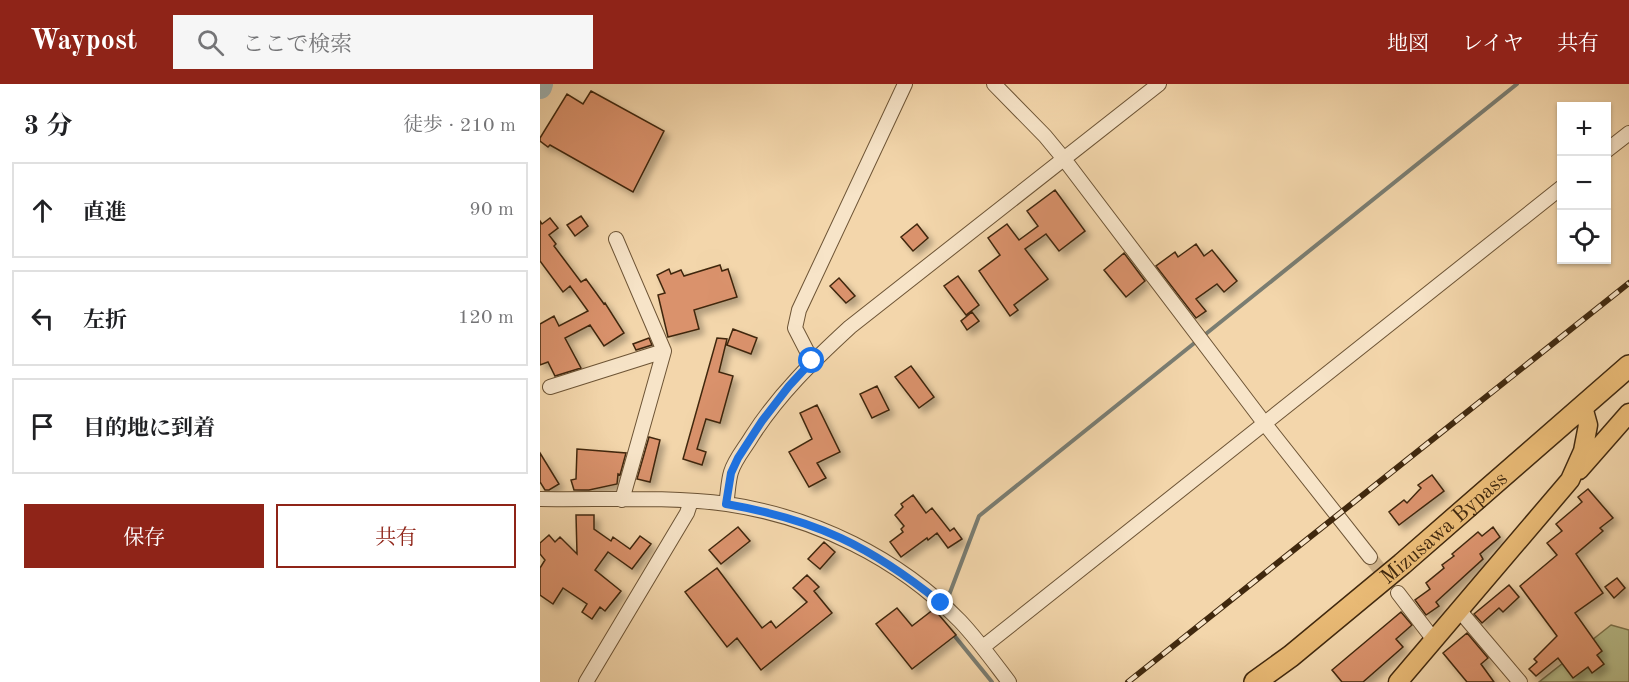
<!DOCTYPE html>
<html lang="ja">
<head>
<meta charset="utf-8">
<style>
	body { margin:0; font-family:"Old Standard TT","Noto Serif JP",serif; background:#f6f6f6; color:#202124 }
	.controls { position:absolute; right:18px; top:18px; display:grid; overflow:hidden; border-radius:0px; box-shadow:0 2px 4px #0004 }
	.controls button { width:54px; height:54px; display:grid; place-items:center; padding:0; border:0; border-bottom:2px solid #e0e0e0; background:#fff; color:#202124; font:30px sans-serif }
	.stop { position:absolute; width:18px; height:18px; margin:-14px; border:4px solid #1a73e8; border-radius:50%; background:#fff }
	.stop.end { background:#1a73e8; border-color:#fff; box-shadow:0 2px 6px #0008 }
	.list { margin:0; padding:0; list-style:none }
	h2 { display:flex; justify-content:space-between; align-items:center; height:78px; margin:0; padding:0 24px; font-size:26px }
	h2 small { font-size:20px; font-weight:400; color:#757577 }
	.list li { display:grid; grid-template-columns:39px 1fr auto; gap:18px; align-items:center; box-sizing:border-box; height:96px; margin:0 12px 12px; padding:0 12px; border:2px solid #e0e0e0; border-radius:0px }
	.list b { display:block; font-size:22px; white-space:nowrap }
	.list em { font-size:20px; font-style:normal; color:#757577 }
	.actions { display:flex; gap:12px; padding:18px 24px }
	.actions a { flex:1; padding:14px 0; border:2px solid #8f2418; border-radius:0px; text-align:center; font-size:21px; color:#8f2418 }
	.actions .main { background:#8f2418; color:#fff }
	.icon { flex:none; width:33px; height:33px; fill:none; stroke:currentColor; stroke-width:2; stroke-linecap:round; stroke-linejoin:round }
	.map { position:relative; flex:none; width:1089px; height:598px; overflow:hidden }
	header { display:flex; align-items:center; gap:36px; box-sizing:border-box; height:84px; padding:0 30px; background:#8f2418; color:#fff }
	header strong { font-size:28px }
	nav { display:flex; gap:33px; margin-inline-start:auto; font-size:21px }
	.search { width:420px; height:54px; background:#f6f6f6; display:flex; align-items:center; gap:15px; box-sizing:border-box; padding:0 21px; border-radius:0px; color:#757577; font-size:22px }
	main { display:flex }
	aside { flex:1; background:#fff }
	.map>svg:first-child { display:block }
	.green { fill:#b8be8b; stroke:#7c734c; stroke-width:1.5 }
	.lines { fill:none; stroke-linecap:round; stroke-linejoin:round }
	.stream { stroke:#7a7d72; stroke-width:4 }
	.river { stroke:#a1b6b5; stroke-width:24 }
	.building { fill:#da926c; stroke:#40280e; stroke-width:1.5; filter:url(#shadow) }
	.minor-tunnel { stroke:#cfb38c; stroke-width:14; stroke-dasharray:14 7; stroke-linecap:butt }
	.minor-casing { stroke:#6d5435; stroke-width:16 }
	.major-casing { stroke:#40280e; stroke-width:21 }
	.highway-casing { stroke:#40280e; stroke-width:24 }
	.minor { stroke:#f7e4c8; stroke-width:14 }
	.major { stroke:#eabb76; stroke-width:18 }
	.highway { stroke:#eabb76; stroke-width:21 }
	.rail-casing { stroke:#40280e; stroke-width:6 }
	.rail { stroke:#f7e4c8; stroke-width:4; stroke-dasharray:11; stroke-linecap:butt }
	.route { stroke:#1a73e8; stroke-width:8 }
	.labels { text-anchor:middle; stroke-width:4.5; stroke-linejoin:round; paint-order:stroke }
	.street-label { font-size:21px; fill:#40280e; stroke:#f7e4c8 }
</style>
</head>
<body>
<header>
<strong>Waypost</strong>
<div class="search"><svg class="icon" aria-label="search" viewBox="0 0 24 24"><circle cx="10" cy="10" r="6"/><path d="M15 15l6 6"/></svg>ここで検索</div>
<nav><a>地図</a><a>レイヤ</a><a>共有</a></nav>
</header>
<main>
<aside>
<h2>3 分<small>徒歩 · 210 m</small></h2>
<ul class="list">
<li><svg class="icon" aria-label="ahead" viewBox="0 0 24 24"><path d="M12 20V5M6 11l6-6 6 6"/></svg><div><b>直進</b></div><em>90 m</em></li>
<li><svg class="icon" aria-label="left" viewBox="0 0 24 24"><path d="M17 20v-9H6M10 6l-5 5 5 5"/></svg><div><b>左折</b></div><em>120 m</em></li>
<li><svg class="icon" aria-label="arrive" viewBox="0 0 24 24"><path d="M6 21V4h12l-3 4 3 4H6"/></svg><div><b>目的地に到着</b></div></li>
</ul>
<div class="actions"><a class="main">保存</a><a>共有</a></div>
</aside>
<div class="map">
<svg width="1089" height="598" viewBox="0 0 1089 598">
	<defs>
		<filter id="shadow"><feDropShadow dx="5" dy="5" stdDeviation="3" flood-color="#0004"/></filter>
	</defs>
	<rect width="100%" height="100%" fill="#f3d6ab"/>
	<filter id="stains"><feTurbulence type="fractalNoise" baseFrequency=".00333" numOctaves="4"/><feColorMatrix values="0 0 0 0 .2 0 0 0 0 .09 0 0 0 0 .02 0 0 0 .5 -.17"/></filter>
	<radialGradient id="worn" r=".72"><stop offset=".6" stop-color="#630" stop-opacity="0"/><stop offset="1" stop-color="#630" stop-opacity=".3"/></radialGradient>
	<path class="green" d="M 1071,541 L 1089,546 L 1089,598 L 999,598 Z"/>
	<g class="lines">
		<path class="stream" d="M 406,519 L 439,432 L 977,0
			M 413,550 L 452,598"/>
		<path class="river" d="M 0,3 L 1,0"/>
	</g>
	<path class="building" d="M 51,7 L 124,47 L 93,108 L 10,61 L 8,63 L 0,57 L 0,54 L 27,10 L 43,20 Z
		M 515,106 L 545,147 L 519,167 L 506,150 L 485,165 L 508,195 L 474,221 L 478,226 L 470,232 L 439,187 L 460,171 L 448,154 L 467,140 L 479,156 L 498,142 L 487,127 Z
		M 41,132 L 48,142 L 35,152 L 27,141 Z
		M 10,134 L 18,144 L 9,151 L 16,160 L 14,162 L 41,198 L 46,195 L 64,220 L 65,219 L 84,249 L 64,262 L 50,241 L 25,254 L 41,284 L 15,292 L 8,278 L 0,281 L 0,240 L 14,232 L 19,242 L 48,227 L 30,202 L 23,208 L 0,177 L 0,137 L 2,140 Z
		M 377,140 L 388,154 L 373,167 L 361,153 Z
		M 656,160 L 664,172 L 672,166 L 697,197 L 684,208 L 677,200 L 656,215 L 666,227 L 656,234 L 616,182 L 635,168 L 638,173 Z
		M 584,169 L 605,197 L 586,213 L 564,186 Z
		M 180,181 L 182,187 L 188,185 L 197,213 L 154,226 L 159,245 L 128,253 L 118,211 L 125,209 L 117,191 L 129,185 L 131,190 L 141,186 L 144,192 Z
		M 418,192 L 439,221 L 426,231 L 404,202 Z
		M 299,194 L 315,212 L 306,219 L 290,202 Z
		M 432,228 L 439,237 L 427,246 L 421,237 Z
		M 193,245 L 217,254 L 211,270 L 187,261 Z
		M 109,254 L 112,261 L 96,266 L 93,260 Z
		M 177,254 L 187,255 L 179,288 L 193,292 L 180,339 L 166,335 L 157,365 L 166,368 L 162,381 L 143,375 Z
		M 371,282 L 394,313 L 379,324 L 355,293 Z
		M 337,302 L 349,326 L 332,334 L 320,310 Z
		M 277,321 L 300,368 L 277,379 L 286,394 L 269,403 L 249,368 L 272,355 L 260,329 Z
		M 109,353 L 120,356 L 110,398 L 97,395 Z
		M 37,365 L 86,369 L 80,391 L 78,390 L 77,400 L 49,406 L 34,406 L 31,396 L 36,395 Z
		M 0,369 L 19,400 L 9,406 L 5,406 L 0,398 Z
		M 892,391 L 904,407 L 859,441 L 849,428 L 864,416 L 867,419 L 881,404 L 878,401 Z
		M 1048,405 L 1073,434 L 1060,444 L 1063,447 L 1036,470 L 1063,509 L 1035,529 L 1062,567 L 1057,571 L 1064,580 L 1052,589 L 1048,583 L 1033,594 L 1018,574 L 996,592 L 989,585 L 997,578 L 994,575 L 1017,552 L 980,502 L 1017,471 L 1007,459 L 1022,447 L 1016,440 L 1042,418 L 1038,413 Z
		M 373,411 L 386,429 L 392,424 L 410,447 L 414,444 L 422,455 L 408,464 L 397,449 L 388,456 L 387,454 L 361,473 L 350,458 L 363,448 L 361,445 L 364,442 L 355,431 L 363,423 L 361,420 Z
		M 36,431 L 54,431 L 54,445 L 71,457 L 73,453 L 90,465 L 100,452 L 111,460 L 92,485 L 68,468 L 55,486 L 81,507 L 65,527 L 60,523 L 52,535 L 42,528 L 47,520 L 23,504 L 13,520 L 0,511 L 0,484 L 5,476 L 0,470 L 0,459 L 9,451 L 15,458 L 20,453 L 37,470 Z
		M 198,443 L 210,457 L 181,480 L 169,466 Z
		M 953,443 L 960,453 L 940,470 L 943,475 L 896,518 L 899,522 L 886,531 L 875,516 L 890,505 L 886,499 L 904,484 L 902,481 L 914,472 L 912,470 L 938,448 L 942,452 Z
		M 284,458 L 295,468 L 280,485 L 268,475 Z
		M 177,484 L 222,544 L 231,537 L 236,544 L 267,518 L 253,504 L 267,491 L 279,503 L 274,507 L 292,529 L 221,586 L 197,554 L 187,563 L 145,508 Z
		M 1077,494 L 1085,504 L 1074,514 L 1065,503 Z
		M 969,501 L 979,513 L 963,528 L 959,524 L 942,539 L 934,530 Z
		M 357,524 L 372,542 L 394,525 L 416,551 L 372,585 L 336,540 Z
		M 861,528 L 872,541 L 856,555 L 863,563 L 823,598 L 802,598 L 792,586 Z
		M 927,549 L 948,574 L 941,580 L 954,598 L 927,598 L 903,569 Z"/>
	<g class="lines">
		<path class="minor-tunnel" d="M 830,473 L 858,509"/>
		<defs>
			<path id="minor" d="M 454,0 L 505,52 L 524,75 L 725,340 L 830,473
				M 1066,67 L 1089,49
				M 76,155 L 124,267 L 82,416
				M 272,277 L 255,244 L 259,226 L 365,0
				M 10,303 L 124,267
				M 0,415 C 60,416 128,412 187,420 C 275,433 358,474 420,537 C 438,556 453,577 469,598
				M 186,420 C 188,410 188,398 191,388 C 195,375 205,364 212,352 C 239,310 273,277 310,243 L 619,0
				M 858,509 L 894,556
				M 919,526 L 980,598
				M 443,563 L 1022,103
				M 46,598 L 147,429 L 151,417"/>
			<path id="major" d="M 1039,386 L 1089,329
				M 858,598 L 1030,396 L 1043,367 L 1048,341 L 1043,323"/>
			<g id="highway">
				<path id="s1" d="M 715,598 L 751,572 L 862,480 L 1089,282"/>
			</g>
		</defs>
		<use href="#minor" class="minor-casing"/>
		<use href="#major" class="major-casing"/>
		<use href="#highway" class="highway-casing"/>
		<use href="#minor" class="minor"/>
		<use href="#major" class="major"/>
		<use href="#highway" class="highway"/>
		<defs>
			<path id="rail" d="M 588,598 L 1089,199"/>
		</defs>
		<use href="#rail" class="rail-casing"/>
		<use href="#rail" class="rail"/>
	</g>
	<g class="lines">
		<path class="route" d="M 272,277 L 249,302 L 222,337 L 198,374 L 191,389 L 186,420 C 277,436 330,462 401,519"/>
	</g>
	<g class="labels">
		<g class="street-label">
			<text dy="7" stroke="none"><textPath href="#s1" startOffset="244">Mizusawa Bypass</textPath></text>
		</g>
	</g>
	<rect width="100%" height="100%" filter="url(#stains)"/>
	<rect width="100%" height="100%" fill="url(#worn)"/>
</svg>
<div class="controls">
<button>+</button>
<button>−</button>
<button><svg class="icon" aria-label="locate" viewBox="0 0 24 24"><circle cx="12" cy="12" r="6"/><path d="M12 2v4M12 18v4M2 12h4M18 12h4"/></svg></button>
</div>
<div class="stop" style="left:272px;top:277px"></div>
<div class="stop end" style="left:401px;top:519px"></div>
</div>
</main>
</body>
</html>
